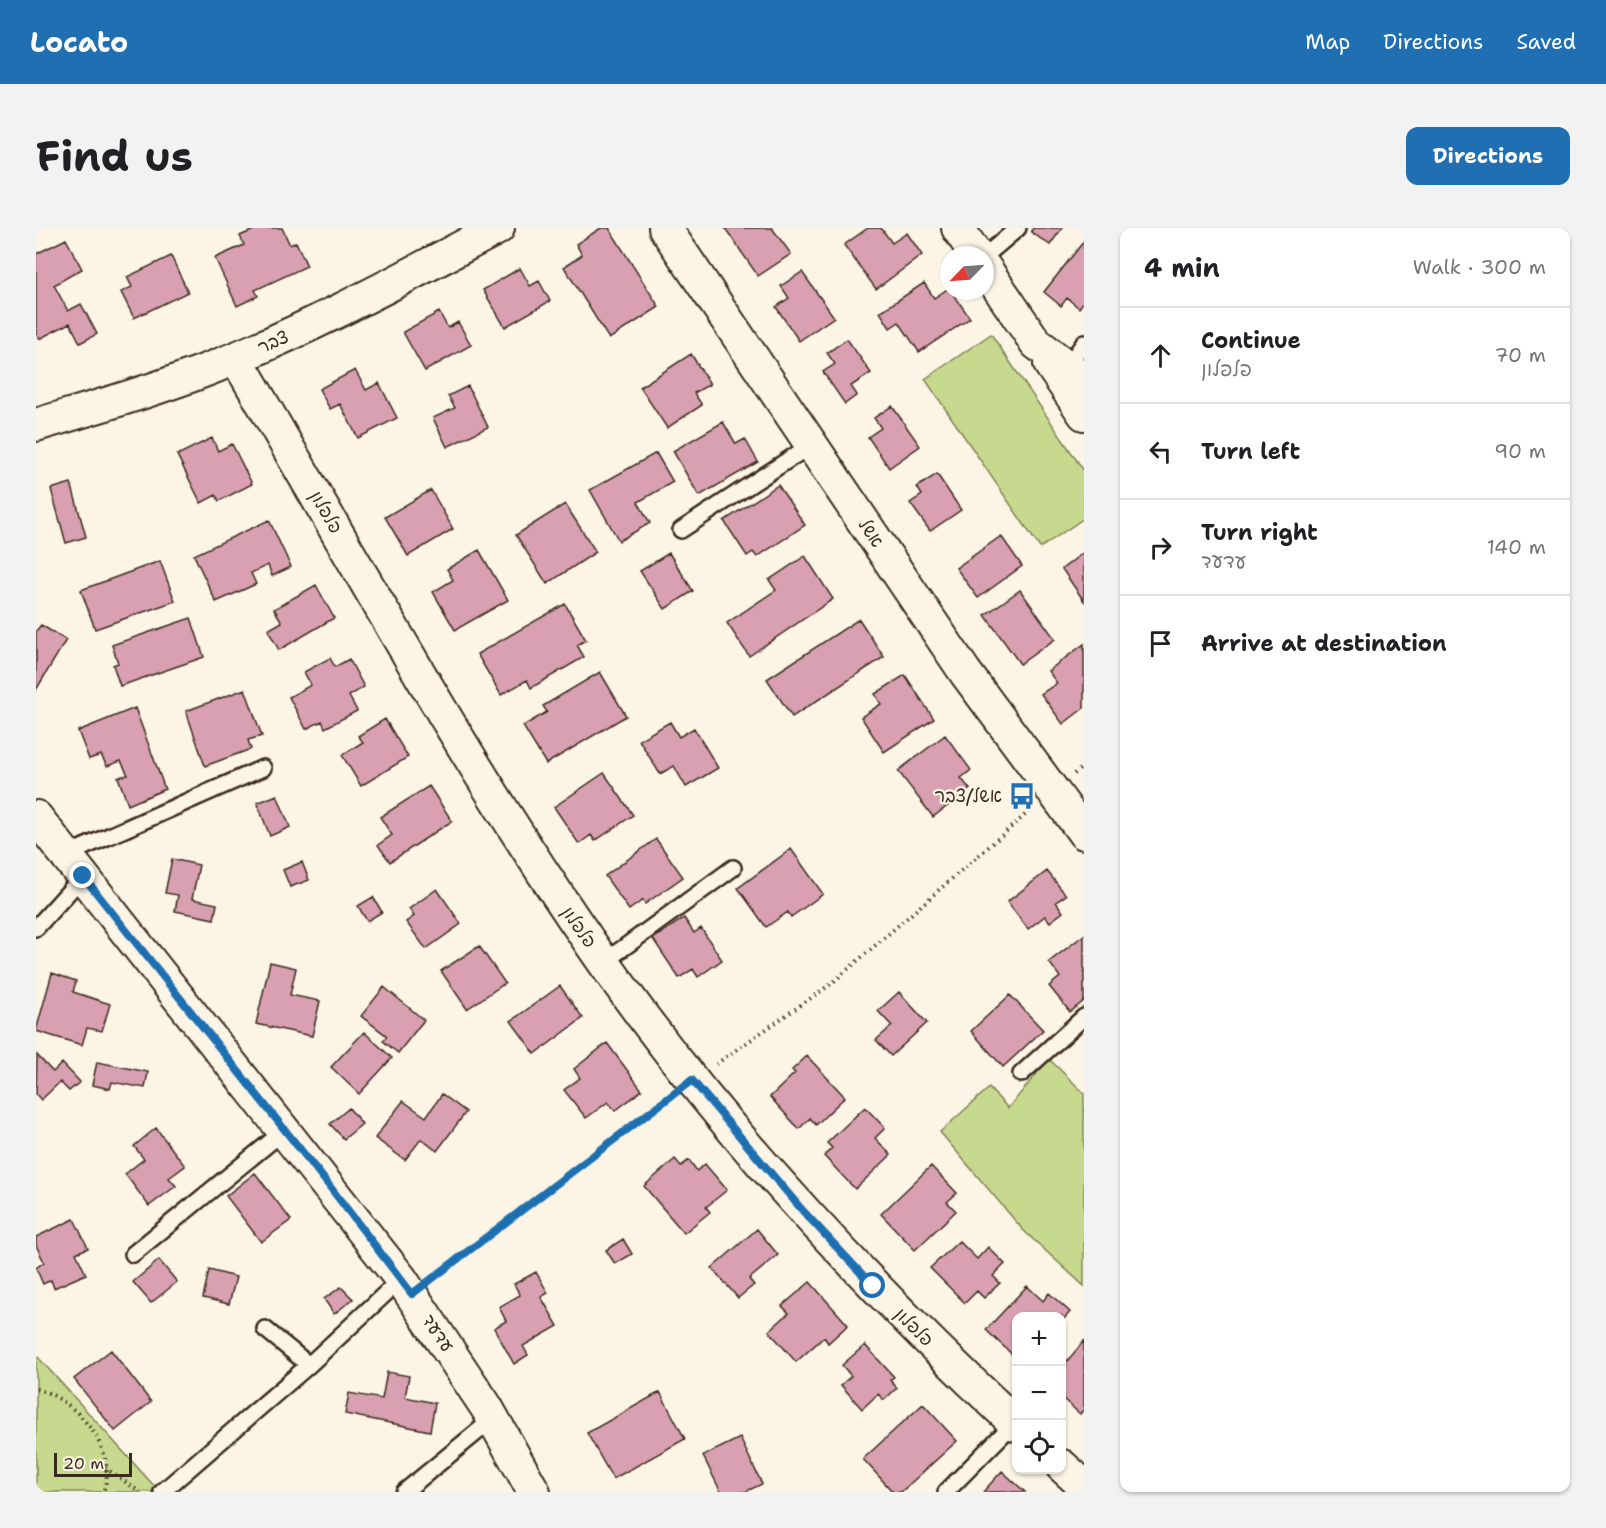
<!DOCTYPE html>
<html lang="en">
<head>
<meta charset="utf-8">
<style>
	body { margin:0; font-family:"Shantell Sans","Playpen Sans Hebrew",sans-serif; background:#f2f2f2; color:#202124 }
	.controls { position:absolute; right:18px; bottom:18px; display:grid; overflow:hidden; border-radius:12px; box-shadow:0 2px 4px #0004 }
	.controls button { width:54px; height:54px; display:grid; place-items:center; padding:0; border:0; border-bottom:2px solid #e0e0e0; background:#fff; color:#202124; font:30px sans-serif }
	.compass { position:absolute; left:904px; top:18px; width:54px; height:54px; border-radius:50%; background:#fff; box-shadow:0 2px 4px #0004; rotate:245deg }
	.scale { position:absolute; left:18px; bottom:15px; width:78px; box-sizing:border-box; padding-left:6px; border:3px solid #3b2a1e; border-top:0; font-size:16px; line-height:21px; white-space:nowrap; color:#3b2a1e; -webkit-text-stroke:4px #fcf5e5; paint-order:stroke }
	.stop { position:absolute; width:18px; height:18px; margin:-14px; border:4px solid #1f6fb2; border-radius:50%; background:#fff }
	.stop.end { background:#1f6fb2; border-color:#fff; box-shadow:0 2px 6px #0008 }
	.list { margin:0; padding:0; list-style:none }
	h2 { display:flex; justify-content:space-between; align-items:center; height:78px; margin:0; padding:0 24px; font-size:26px }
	h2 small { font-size:20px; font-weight:400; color:#757577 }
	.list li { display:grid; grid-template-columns:39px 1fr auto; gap:18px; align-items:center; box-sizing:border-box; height:96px; padding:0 24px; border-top:2px solid #e0e0e0 }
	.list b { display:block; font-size:22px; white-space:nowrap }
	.list p { margin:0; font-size:20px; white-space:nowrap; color:#757577 }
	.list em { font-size:20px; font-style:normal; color:#757577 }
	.icon { flex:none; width:33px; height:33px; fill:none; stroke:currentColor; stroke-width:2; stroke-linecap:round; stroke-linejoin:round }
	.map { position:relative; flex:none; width:1048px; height:1264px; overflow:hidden; border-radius:12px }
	header { display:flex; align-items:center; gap:36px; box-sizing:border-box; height:84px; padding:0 30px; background:#1f6fb2; color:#fff }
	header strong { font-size:28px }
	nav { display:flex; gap:33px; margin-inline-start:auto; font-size:21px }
	.intro { display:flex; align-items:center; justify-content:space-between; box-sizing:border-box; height:144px; padding:0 36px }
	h1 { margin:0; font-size:42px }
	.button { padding:15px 27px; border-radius:12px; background:#1f6fb2; color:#fff; font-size:21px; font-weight:700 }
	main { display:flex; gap:36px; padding:0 36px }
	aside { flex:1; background:#fff; border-radius:12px; box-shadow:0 2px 4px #0004 }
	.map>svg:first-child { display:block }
	.green { fill:#c6d98e; stroke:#808256; stroke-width:1.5 }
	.building { fill:#d8a0b1; stroke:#3b2a1e; stroke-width:1.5 }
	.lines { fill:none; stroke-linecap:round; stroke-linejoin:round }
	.lane-casing { stroke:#3b2a1e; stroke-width:20 }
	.street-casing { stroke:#3b2a1e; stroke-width:36 }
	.path { stroke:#3b2a1e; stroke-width:4; stroke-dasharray:1.5 4.5; stroke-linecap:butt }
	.lane { stroke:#fcf5e5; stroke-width:15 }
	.street { stroke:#fcf5e5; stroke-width:32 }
	.route { stroke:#1f6fb2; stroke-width:8 }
	.labels { text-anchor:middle; stroke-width:4.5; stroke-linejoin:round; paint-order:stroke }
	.street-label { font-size:18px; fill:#3b2a1e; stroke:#fcf5e5 }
	.poi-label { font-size:18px; fill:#3b2a1e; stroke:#fcf5e5; text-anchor:end }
</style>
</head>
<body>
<header>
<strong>Locato</strong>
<nav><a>Map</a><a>Directions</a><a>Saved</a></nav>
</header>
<div class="intro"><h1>Find us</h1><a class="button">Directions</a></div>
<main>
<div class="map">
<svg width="1048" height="1264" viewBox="0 0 1048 1264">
	<rect width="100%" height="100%" fill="#fcf5e5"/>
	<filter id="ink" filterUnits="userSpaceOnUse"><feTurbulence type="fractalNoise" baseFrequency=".0167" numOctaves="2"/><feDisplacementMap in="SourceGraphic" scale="12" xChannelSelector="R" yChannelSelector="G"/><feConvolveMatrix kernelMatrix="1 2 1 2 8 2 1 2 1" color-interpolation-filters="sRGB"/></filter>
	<g filter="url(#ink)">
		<path class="green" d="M 955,106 L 1048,243 L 1048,290 L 1004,320 L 889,151 Z
			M 1013,831 L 1048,865 L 1048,1058 L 987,1002 L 904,904 L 953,860 L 972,880 Z
			M 0,1127 L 120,1260 L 115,1264 L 0,1264 Z"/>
		<path class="building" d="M 222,0 L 246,0 L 254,17 L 260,14 L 271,38 L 219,62 L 222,68 L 201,78 L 179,30 L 208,17 L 204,8 Z
			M 565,0 L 573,0 L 623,79 L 573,111 L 528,39 L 546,27 L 540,16 Z
			M 689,0 L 736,0 L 755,26 L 722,48 Z
			M 832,0 L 845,0 L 856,15 L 871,5 L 886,27 L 840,61 L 808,17 Z
			M 997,0 L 1026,0 L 1014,17 L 995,4 Z
			M 30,11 L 46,41 L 18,57 L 32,83 L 45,76 L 61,106 L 44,115 L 34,95 L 3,111 L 0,105 L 0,26 Z
			M 1048,13 L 1048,73 L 1043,80 L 1031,70 L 1025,78 L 1008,64 Z
			M 135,28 L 152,64 L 98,90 L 85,64 L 96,59 L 91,49 Z
			M 484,40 L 494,58 L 503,53 L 514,73 L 469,99 L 447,62 Z
			M 766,44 L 798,89 L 763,113 L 740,79 L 753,70 L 745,58 Z
			M 888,55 L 898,70 L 913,60 L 934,90 L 883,124 L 863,94 L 854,100 L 844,84 Z
			M 403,84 L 412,100 L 422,94 L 435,117 L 389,143 L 367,104 Z
			M 811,111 L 835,145 L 815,158 L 821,167 L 809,176 L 787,144 L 799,136 L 791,125 Z
			M 655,126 L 674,156 L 658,165 L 666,177 L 631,200 L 604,159 Z
			M 319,142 L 330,162 L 343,155 L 361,190 L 322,210 L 304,176 L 294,181 L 283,161 Z
			M 432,158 L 452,199 L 411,219 L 397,190 L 419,180 L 412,168 Z
			M 856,178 L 884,218 L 853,240 L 832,209 L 845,200 L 838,190 Z
			M 687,194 L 700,216 L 709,211 L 722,234 L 663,268 L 637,223 Z
			M 176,210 L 182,223 L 196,216 L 216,256 L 183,273 L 180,267 L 165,275 L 141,227 Z
			M 620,225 L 637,254 L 602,274 L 614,295 L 583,313 L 554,262 Z
			M 901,246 L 925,282 L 894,303 L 874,275 L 886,267 L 881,259 Z
			M 35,255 L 50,309 L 30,315 L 15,261 Z
			M 742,257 L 769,297 L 721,329 L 717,324 L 711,328 L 688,293 Z
			M 395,262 L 417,301 L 372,328 L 349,289 Z
			M 529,276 L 560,324 L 511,356 L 480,307 Z
			M 233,292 L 255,339 L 236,348 L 232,337 L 215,345 L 220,356 L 180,374 L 158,327 Z
			M 965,308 L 986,338 L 942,370 L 920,340 Z
			M 443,322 L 472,372 L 419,402 L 397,364 L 417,352 L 411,341 Z
			M 1048,324 L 1048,373 L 1026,341 Z
			M 633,325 L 657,363 L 629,381 L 604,343 Z
			M 769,328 L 797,371 L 713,428 L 691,395 L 740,362 L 733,352 Z
			M 124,333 L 139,373 L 59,401 L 45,362 Z
			M 280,357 L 298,390 L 243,422 L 232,402 L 246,394 L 238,381 Z
			M 984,362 L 1019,411 L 984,436 L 949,387 Z
			M 529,376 L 550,412 L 541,417 L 548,429 L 495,460 L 491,452 L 465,467 L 441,426 Z
			M 155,390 L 168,429 L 84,458 L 77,437 L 82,435 L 76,417 Z
			M 823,391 L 848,429 L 756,489 L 731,451 Z
			M 5,397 L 30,412 L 0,462 L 0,403 Z
			M 1048,416 L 1048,480 L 1027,496 L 1005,466 L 1021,455 L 1012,443 Z
			M 294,430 L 299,439 L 313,431 L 328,459 L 313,468 L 321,483 L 289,500 L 286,493 L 270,501 L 253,469 L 275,457 L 268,444 Z
			M 564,444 L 590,488 L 510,536 L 487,498 L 511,484 L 507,478 Z
			M 869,447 L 898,491 L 848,524 L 825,489 L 845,476 L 839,466 Z
			M 209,461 L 226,508 L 212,512 L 215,521 L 169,538 L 150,483 Z
			M 99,480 L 129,561 L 92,577 L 82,549 L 92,547 L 85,533 L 71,538 L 65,527 L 53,531 L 42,503 Z
			M 349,491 L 372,529 L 325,558 L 306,527 L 327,514 L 322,508 Z
			M 634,494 L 643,509 L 658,500 L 682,540 L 650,559 L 638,538 L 624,546 L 603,512 Z
			M 909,507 L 935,542 L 925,550 L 934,561 L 897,589 L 862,543 Z
			M 568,545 L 597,587 L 559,613 L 555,607 L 543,616 L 518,579 Z
			M 393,558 L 416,593 L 354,634 L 342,617 L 356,607 L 344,589 Z
			M 241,567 L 254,599 L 234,608 L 221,575 Z
			M 620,611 L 647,649 L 609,676 L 607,672 L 593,682 L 569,648 Z
			M 755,621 L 787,666 L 755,689 L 752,684 L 730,699 L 702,660 Z
			M 136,631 L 163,637 L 156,671 L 181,676 L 178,691 L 139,683 L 142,667 L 129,665 Z
			M 266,634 L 273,652 L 254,659 L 247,642 Z
			M 1011,643 L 1030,667 L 1020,674 L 1027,684 L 1014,694 L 1009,688 L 992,701 L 971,674 Z
			M 401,661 L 425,696 L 390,721 L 370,694 L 378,688 L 373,681 Z
			M 337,669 L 346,684 L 331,693 L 322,678 Z
			M 648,690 L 658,705 L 665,700 L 686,732 L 662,749 L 657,741 L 643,750 L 617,711 Z
			M 1048,707 L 1048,773 L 1034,784 L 1013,758 L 1024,749 L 1013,734 Z
			M 443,718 L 469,755 L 431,781 L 405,743 Z
			M 234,734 L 260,740 L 254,767 L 284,773 L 276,808 L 220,796 Z
			M 16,745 L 40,753 L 37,764 L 74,776 L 66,803 L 51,800 L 46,817 L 0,803 Z
			M 524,758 L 547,790 L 499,826 L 475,793 Z
			M 348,759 L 388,792 L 362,825 L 347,813 L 351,808 L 325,788 Z
			M 863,764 L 891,795 L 855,828 L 840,812 L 856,798 L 842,783 Z
			M 974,767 L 1007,802 L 967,839 L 935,803 Z
			M 328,804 L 356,830 L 323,866 L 295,839 Z
			M 571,815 L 606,862 L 579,883 L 572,874 L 550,890 L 528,862 L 544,850 L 538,841 Z
			M 1,827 L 17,844 L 26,835 L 44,854 L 33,863 L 24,854 L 5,872 L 0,866 Z
			M 771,828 L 809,869 L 780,897 L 774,890 L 763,901 L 734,869 L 759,845 L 756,842 Z
			M 61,834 L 112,844 L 109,860 L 76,854 L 74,861 L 56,857 Z
			M 406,866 L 430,884 L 401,923 L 385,911 L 369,932 L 339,910 L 367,873 L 390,889 Z
			M 829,879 L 849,900 L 839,910 L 855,927 L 819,961 L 788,928 L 796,920 L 791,915 Z
			M 313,880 L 326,896 L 308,911 L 294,896 Z
			M 120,900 L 149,938 L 133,950 L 140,958 L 113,978 L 89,946 L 108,931 L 98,918 Z
			M 639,931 L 645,938 L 653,932 L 661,943 L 669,936 L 691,962 L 670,979 L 674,984 L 648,1005 L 608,958 Z
			M 895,938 L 921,965 L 911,974 L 920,983 L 879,1022 L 845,986 Z
			M 219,945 L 255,992 L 225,1014 L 190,968 Z
			M 38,991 L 52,1020 L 40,1025 L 50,1046 L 18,1060 L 15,1052 L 7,1056 L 0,1040 L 8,1034 L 0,1017 L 0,1009 Z
			M 721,1001 L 742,1027 L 713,1051 L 718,1057 L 702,1070 L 676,1040 Z
			M 587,1011 L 596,1026 L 579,1036 L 570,1022 Z
			M 923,1013 L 941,1031 L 952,1019 L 969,1036 L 957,1048 L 964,1055 L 948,1070 L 941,1063 L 929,1075 L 894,1040 Z
			M 123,1032 L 141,1054 L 115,1075 L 97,1054 Z
			M 173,1042 L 200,1049 L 193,1076 L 167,1070 Z
			M 500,1044 L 512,1065 L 505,1069 L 522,1098 L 487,1118 L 492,1127 L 478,1136 L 458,1100 L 470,1093 L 463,1079 L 484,1067 L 478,1056 Z
			M 774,1054 L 812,1097 L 792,1115 L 788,1109 L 760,1134 L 733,1103 L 753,1085 L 746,1078 Z
			M 991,1058 L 1007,1073 L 1013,1065 L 1034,1084 L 1026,1093 L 1026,1088 L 981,1088 L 981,1131 L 950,1102 Z
			M 305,1059 L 317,1071 L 298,1086 L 288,1071 Z
			M 1048,1113 L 1048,1181 L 1044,1186 L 1026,1170 L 1026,1139 Z
			M 829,1117 L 858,1149 L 854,1152 L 861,1160 L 848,1172 L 842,1166 L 826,1181 L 805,1157 L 815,1148 L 806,1137 Z
			M 75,1122 L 115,1174 L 79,1203 L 38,1151 Z
			M 351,1144 L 373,1148 L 369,1169 L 399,1175 L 394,1203 L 309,1186 L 313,1165 L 346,1171 Z
			M 624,1164 L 649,1211 L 577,1251 L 551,1205 Z
			M 887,1176 L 921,1213 L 865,1264 L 857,1264 L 827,1231 Z
			M 704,1210 L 726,1256 L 709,1264 L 685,1264 L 667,1228 Z
			M 966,1243 L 989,1264 L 947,1264 Z"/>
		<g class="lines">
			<defs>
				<path id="lane" d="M 949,28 L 982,0
					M 1031,139 L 1048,115
					M 645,302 L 775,217
					M 30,627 L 227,540
					M 0,700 L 47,648
					M 568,734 L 697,640
					M 985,846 L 1048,789
					M 97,1026 L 249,902
					M 229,1101 L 273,1137
					M 126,1264 L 273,1137 L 365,1051
					M 368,1264 L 457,1191
					M 910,1264 L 978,1195"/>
				<path id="street" d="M 629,0 L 929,444 L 1048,605
					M 922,0 L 940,27
					M 949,40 L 1000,115 L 1048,152
					M 200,130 C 326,345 445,565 591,767 C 705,924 839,1065 981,1197
					M 1014,136 L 1048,186
					M 0,197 C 60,179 120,162 178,139 C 276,100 369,49 462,0
					M 0,589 L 365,1051 L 451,1180 L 498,1264
					M 1026,1238 L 1048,1258"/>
			</defs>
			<use href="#lane" class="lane-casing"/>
			<use href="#street" class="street-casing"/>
			<path class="path" d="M 1038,546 L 1048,538
				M 680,836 L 795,756 L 996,581
				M 398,1050 L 635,868
				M 0,1161 C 39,1170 84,1222 67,1264
				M 69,1240 L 104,1264"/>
			<use href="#lane" class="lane"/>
			<use href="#street" class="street"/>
		</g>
	</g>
	<g class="lines" filter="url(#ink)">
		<path class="route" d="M 47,648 L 291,955 L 376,1066 L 656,852 L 767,983 L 837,1058"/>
	</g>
	<defs>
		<symbol id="bus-bare" viewBox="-9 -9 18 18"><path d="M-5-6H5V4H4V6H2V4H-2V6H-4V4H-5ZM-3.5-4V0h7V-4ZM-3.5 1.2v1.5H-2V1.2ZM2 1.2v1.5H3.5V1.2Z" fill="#1f6fb2" stroke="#fcf5e5" stroke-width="2.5" paint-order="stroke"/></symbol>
	</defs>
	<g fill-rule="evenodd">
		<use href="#bus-bare" x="967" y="549" width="38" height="38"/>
	</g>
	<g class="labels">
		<g class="street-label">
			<text transform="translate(237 114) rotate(-24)" y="6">צבר</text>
			<text transform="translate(290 284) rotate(60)" y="6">פלפלון</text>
			<text transform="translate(835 305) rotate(56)" y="6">אשל</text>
			<text transform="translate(543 699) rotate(55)" y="6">פלפלון</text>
			<text transform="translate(878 1099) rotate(45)" y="6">פלפלון</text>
			<text transform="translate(402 1105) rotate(55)" y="6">עדעד</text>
		</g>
		<g class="poi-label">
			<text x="966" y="574">אשל/צבר</text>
		</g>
	</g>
</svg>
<div class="controls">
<button>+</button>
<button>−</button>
<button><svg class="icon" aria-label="locate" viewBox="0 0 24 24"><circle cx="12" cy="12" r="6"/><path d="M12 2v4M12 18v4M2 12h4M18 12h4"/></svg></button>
</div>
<svg class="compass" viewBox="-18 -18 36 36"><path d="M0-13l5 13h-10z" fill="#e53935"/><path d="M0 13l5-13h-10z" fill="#757577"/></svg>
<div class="scale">20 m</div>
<div class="stop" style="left:837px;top:1058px"></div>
<div class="stop end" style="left:47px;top:648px"></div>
</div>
<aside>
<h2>4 min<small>Walk · 300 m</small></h2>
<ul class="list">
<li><svg class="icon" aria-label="ahead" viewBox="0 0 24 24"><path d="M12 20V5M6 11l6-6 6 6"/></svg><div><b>Continue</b><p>פלפלון</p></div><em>70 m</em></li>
<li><svg class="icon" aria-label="left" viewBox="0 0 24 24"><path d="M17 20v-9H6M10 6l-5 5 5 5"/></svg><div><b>Turn left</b></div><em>90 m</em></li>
<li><svg class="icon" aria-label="right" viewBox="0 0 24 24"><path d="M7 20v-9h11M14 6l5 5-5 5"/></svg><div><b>Turn right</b><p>עדעד</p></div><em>140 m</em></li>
<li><svg class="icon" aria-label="arrive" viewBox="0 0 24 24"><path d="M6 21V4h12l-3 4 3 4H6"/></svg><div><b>Arrive at destination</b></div></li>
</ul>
</aside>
</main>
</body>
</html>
